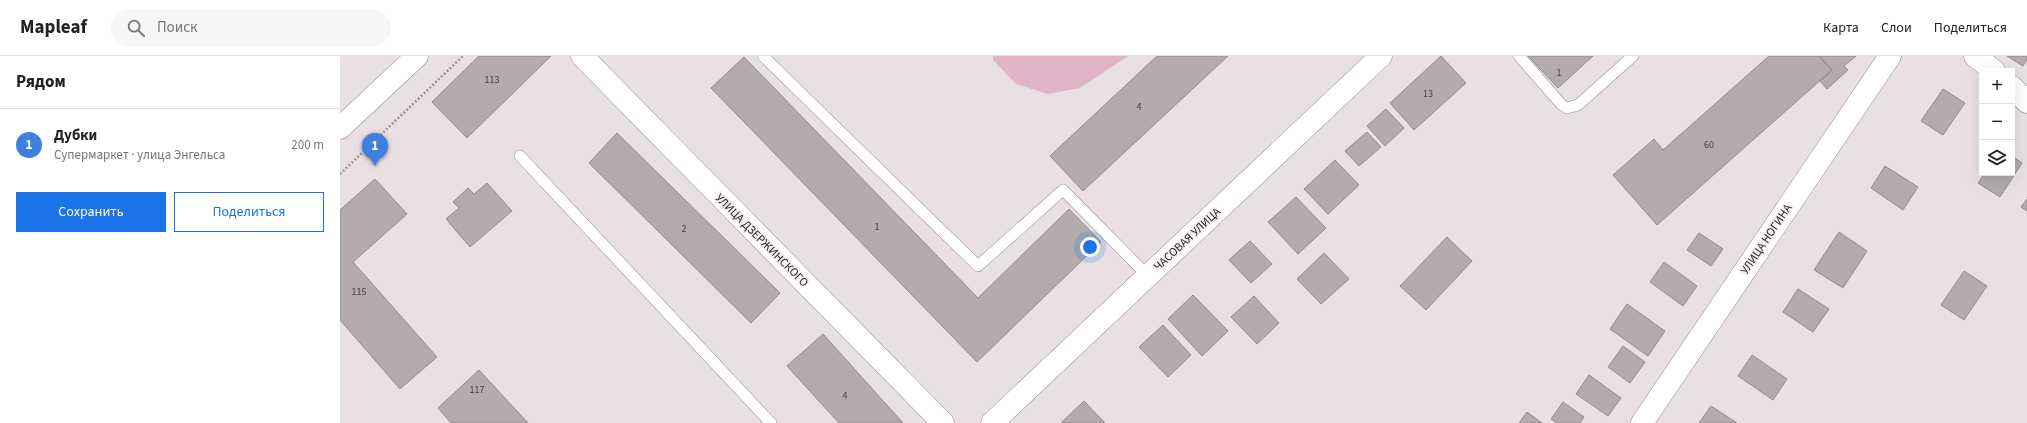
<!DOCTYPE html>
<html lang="ru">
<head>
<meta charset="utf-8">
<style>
	body { margin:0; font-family:"Source Sans 3",sans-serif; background:#f6f6f6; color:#222 }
	.controls { position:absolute; right:12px; top:12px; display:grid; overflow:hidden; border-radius:0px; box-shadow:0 4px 16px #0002 }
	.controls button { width:36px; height:36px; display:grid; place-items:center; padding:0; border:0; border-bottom:1px solid #e0e0e0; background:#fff; color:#222; font:20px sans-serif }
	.you { position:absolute; left:750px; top:191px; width:14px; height:14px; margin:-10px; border:3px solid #fff; border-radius:50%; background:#1a73e8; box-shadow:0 0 0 6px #1a73e833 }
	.badge { display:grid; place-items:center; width:26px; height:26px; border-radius:50%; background:#1a73e8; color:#fff; font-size:13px; font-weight:700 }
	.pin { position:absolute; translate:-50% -33px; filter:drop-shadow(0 1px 2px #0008) }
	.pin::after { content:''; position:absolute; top:21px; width:14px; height:12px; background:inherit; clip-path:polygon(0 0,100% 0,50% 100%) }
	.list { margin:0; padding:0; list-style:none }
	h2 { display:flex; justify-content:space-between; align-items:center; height:52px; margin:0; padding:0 16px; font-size:17px }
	h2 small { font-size:13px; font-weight:400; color:#767676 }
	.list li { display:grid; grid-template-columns:26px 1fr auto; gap:12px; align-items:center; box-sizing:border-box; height:72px; padding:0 16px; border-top:1px solid #e0e0e0 }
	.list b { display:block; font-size:15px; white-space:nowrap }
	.list p { margin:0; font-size:13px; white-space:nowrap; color:#767676 }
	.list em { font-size:13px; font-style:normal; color:#767676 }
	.actions { display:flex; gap:8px; padding:12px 16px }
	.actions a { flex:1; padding:9px 0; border:1px solid #1a73e8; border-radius:0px; text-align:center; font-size:14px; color:#1a73e8 }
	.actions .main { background:#1a73e8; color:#fff }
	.icon { flex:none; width:22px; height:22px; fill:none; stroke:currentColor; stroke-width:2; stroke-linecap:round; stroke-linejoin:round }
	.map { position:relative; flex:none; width:1687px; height:367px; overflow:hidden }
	header { display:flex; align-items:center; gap:24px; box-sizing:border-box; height:56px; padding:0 20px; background:#fff; border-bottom:1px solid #e0e0e0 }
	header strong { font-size:19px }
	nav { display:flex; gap:22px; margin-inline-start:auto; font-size:14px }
	.search { width:280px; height:36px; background:#f6f6f6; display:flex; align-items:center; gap:10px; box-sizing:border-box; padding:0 14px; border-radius:22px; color:#767676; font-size:15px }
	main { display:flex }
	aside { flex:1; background:#fff }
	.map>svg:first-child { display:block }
	.green { fill:#e1b5c7 }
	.building { fill:#b3abae; stroke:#938b8e }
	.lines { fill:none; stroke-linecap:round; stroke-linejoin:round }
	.service-casing { stroke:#948c8f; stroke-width:12 }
	.minor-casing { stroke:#948c8f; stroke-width:23 }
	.secondary-casing { stroke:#948c8f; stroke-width:23 }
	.path { stroke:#999395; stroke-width:2.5; stroke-dasharray:2 2; stroke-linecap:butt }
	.service { stroke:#fff; stroke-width:11 }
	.minor { stroke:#fff; stroke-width:22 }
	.secondary { stroke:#fff; stroke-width:22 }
	.labels { text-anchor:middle; stroke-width:3.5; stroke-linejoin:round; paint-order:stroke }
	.number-label { font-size:10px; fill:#464143 }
	.street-label { font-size:12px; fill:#211e1f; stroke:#f6edf1 }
</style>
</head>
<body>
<header>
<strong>Mapleaf</strong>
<div class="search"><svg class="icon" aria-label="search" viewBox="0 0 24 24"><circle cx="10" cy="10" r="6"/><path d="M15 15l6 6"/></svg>Поиск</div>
<nav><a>Карта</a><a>Слои</a><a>Поделиться</a></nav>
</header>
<main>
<aside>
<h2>Рядом<small></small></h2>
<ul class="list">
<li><span class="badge" style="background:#3f7fe0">1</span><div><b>Дубки</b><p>Супермаркет · улица Энгельса</p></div><em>200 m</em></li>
</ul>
<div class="actions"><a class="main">Сохранить</a><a>Поделиться</a></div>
</aside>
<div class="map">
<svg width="1687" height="367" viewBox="0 0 1687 367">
	<rect width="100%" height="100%" fill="#e9e0e3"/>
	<path class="green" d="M 653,0 L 788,0 L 740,32 L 708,38 L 676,28 L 653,4 Z"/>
	<path class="building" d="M 139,0 L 211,0 L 127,82 L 92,46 Z
		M 817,0 L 888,0 L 743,135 L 710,100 Z
		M 1101,0 L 1126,27 L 1074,74 L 1050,47 Z
		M 1188,0 L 1253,0 L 1218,32 Z
		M 1429,0 L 1479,0 L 1492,14 L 1317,169 L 1273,119 L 1314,83 L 1323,94 Z
		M 1479,0 L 1516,0 L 1504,10 L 1508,14 L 1487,33 L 1480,25 L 1492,14 Z
		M 1667,0 L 1687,0 L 1687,4 L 1683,10 Z
		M 404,1 L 638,242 L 729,153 L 761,186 L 637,306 L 371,32 Z
		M 1603,33 L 1625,47 L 1603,79 L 1581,65 Z
		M 1046,53 L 1064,72 L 1045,90 L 1027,70 Z
		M 1027,76 L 1041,91 L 1019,110 L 1005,95 Z
		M 277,77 L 440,237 L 411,267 L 249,107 Z
		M 1672,100 L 1682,107 L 1660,141 L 1638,127 L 1645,117 L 1672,117 Z
		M 995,104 L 1019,129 L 988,158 L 964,133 Z
		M 1545,110 L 1578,131 L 1563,154 L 1531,132 Z
		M 35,123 L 67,158 L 13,206 L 97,301 L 60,333 L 0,264 L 0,154 Z
		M 147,127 L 172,155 L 130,191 L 106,163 L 119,152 L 113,146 L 128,132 L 134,138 Z
		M 956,141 L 986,172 L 958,198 L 928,166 Z
		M 1687,143 L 1687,155 L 1681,151 Z
		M 1499,176 L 1527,195 L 1503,232 L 1474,214 Z
		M 1359,177 L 1383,193 L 1371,210 L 1347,194 Z
		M 1107,181 L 1132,205 L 1086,254 L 1060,230 Z
		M 910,185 L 932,208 L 911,227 L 889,204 Z
		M 984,197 L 1009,223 L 981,248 L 957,223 Z
		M 1324,206 L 1357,230 L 1343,250 L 1310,226 Z
		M 1624,215 L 1647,230 L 1624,264 L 1601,249 Z
		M 1458,233 L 1489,253 L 1473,276 L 1443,256 Z
		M 853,239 L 888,275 L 862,300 L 828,263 Z
		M 914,240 L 939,267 L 917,288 L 891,261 Z
		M 1287,248 L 1325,275 L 1308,300 L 1270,273 Z
		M 823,269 L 851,299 L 828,321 L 799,291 Z
		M 483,278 L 563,367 L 499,367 L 447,310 Z
		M 1283,290 L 1305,306 L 1290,327 L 1268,311 Z
		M 1412,299 L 1447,323 L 1433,344 L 1398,320 Z
		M 139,314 L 188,367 L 111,367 L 98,352 Z
		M 1249,319 L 1281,342 L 1268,360 L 1236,338 Z
		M 744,345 L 765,367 L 721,367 Z
		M 1223,346 L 1244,361 L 1240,367 L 1217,367 L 1211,363 Z
		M 1371,350 L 1397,367 L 1359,367 Z
		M 1187,356 L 1202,367 L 1179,367 Z"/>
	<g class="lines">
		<defs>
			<path id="service" d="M 423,0 L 638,210 L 723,134 L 808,220
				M 1179,0 L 1221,48 L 1227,52 L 1238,49 L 1293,0
				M 180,100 L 431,367"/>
			<path id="minor" d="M 242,0 L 603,367
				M 1635,0 L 1654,15
				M 1672,31 L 1687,46
				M 652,367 L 1041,0
				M 1302,367 L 1550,0"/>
			<path id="secondary" d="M 0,72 L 77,0"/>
		</defs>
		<use href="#service" class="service-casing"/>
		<use href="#minor" class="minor-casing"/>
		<use href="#secondary" class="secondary-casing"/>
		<path class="path" d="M 0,118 L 123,0"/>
		<use href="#service" class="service"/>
		<use href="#minor" class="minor"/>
		<use href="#secondary" class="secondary"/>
	</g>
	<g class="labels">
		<g class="number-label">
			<text x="1219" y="20">1</text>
			<text x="152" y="27">113</text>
			<text x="1088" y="41">13</text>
			<text x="799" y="54">4</text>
			<text x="1369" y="92">60</text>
			<text x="537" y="174">1</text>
			<text x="344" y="176">2</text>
			<text x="19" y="239">115</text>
			<text x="137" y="337">117</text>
			<text x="505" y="343">4</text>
		</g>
		<g class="street-label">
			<text transform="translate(847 183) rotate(-43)" y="4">ЧАСОВАЯ УЛИЦА</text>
			<text transform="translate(1426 183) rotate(-56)" y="4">УЛИЦА НОГИНА</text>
			<text transform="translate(422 184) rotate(45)" y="4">УЛИЦА ДЗЕРЖИНСКОГО</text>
		</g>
	</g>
</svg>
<div class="controls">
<button>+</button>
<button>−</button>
<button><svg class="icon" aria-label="layers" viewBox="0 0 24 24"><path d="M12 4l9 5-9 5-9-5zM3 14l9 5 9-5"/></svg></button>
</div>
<div class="you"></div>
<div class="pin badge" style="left:35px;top:110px;background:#3f7fe0">1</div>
</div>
</main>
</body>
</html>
